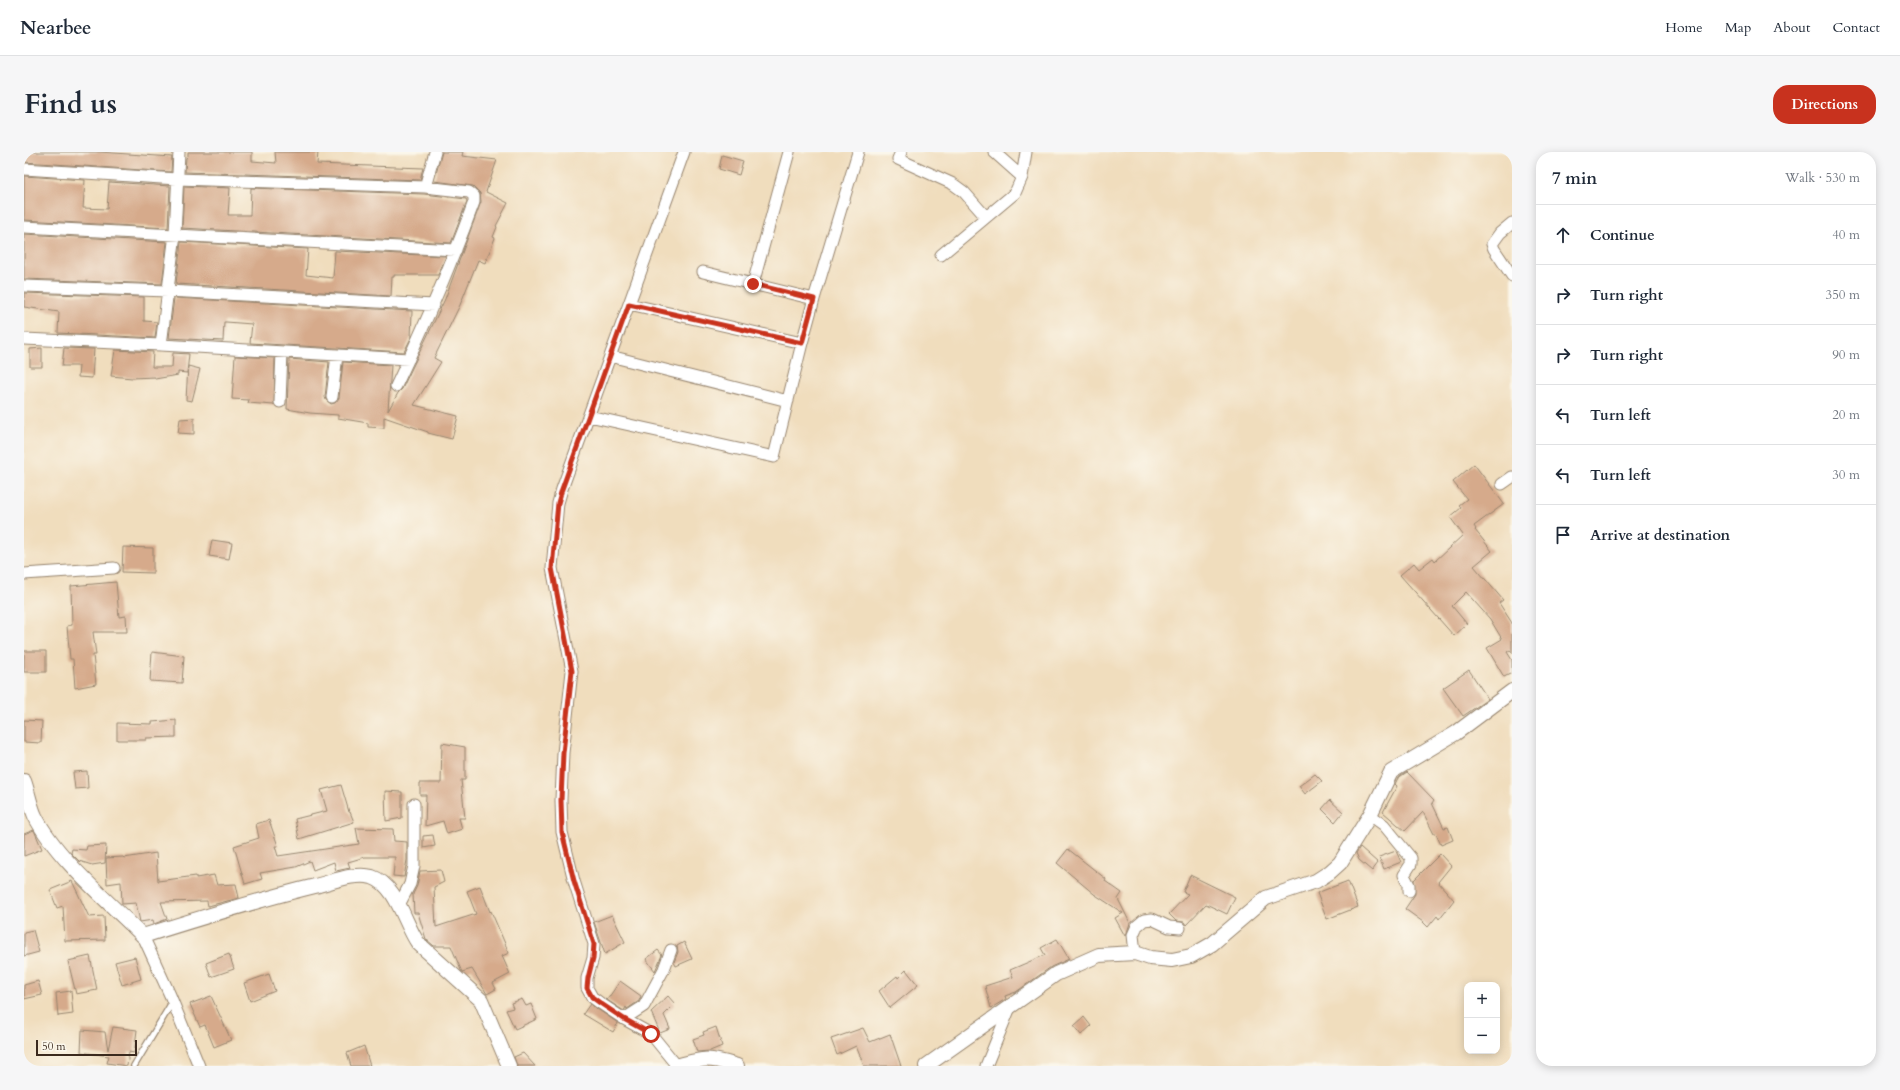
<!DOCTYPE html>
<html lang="en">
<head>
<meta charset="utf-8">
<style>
	body { margin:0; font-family:Cardo,serif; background:#f6f6f7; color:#1f2937 }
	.controls { position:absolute; right:12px; bottom:12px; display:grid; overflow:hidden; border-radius:8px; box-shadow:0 2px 10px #0003 }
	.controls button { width:36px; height:36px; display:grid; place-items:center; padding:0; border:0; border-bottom:1px solid #e0e1e3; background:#fff; color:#1f2937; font:20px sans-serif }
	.scale { position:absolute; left:12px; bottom:10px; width:101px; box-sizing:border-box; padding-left:4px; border:2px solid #3b2a1e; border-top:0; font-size:11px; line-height:14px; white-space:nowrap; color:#3b2a1e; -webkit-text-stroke:3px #fbf7ec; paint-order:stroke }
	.stop { position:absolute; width:12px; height:12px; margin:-9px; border:3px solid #c8321e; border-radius:50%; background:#fff }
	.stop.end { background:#c8321e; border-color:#fff; box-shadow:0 1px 4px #0008 }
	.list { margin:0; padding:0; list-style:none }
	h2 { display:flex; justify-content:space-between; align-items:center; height:52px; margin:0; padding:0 16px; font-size:17px }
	h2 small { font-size:13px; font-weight:400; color:#747a83 }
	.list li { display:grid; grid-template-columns:26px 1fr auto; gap:12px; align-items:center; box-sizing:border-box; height:60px; padding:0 16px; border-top:1px solid #e0e1e3 }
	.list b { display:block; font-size:15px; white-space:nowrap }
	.list em { font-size:13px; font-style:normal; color:#747a83 }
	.icon { flex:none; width:22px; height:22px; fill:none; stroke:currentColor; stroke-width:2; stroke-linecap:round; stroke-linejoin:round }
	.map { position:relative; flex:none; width:1488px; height:914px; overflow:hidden; border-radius:16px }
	header { display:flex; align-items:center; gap:24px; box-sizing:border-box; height:56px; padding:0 20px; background:#fff; border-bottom:1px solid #e0e1e3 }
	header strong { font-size:19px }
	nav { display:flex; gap:22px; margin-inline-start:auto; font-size:14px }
	.intro { display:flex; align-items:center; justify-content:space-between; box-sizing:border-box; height:96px; padding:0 24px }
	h1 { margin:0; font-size:28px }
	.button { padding:10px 18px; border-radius:16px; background:#c8321e; color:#fff; font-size:14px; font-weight:700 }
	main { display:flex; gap:24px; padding:0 24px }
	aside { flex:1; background:#fff; border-radius:16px; box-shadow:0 2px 10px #0003 }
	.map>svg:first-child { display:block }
	.building { fill:#d6aa8b }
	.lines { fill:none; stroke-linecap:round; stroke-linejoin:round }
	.service-casing { stroke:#96846e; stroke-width:8 }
	.minor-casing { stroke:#96846e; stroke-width:13 }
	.tertiary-casing { stroke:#96846e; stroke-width:16 }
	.service { stroke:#fff; stroke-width:5.5 }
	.minor { stroke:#fff; stroke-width:11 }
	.tertiary { stroke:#fff; stroke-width:14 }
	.route { stroke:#c8321e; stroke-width:5 }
</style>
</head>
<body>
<header>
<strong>Nearbee</strong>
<nav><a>Home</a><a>Map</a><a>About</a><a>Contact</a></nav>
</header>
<div class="intro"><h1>Find us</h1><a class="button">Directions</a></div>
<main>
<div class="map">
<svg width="1488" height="914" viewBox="0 0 1488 914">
	<rect width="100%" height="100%" fill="#fbf7ec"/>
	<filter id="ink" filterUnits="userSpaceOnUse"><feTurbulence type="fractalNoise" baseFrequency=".025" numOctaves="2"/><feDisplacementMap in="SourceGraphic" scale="8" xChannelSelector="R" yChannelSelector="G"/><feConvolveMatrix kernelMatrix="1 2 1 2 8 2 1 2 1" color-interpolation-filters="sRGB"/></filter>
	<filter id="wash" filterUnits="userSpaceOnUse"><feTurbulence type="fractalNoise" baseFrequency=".012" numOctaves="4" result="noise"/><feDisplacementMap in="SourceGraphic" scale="16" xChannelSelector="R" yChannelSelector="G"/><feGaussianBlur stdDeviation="0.9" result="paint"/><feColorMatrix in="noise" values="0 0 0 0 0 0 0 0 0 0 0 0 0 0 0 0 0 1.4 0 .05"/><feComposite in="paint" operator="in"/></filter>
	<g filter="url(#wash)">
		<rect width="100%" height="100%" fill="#f0ddbd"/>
		<g id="blocks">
			<path class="building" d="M 0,0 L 75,0 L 148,5 L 147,20 L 0,10 Z
				M 164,0 L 228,0 L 228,9 L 252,11 L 251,0 L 294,0 L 293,12 L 399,16 L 396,28 L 161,20 L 162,6 L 164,4 Z
				M 418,0 L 439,0 L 438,4 L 473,8 L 462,40 L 484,51 L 472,74 L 473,75 L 469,85 L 471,86 L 461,111 L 454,108 L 436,153 L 410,206 L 417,210 L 390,253 L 434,264 L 428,287 L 404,281 L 404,280 L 360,265 L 360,276 L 344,275 L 344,271 L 314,266 L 314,263 L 286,261 L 263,257 L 265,207 L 305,210 L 301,245 L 302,248 L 307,252 L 311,251 L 315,246 L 319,210 L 367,213 L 364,259 L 374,241 L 378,237 L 421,147 L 457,50 L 456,41 L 449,34 L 410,29 Z
				M 698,3 L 719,9 L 715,23 L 695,17 Z
				M 0,24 L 61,28 L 59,56 L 83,57 L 85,30 L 146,34 L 144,76 L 0,68 Z
				M 160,34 L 206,36 L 204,63 L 226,63 L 227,36 L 400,42 L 442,47 L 443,49 L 427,91 L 158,76 Z
				M 0,82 L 143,90 L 138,132 L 0,127 Z
				M 157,90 L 284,97 L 282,123 L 309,126 L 311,99 L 422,104 L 414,123 L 370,123 L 370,125 L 368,125 L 367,144 L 152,132 Z
				M 0,141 L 120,145 L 120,169 L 133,170 L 131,186 L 34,181 L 35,160 L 0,155 Z
				M 150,146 L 388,159 L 387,186 L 380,200 L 226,191 L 228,172 L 202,170 L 200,170 L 199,189 L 145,186 Z
				M 18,196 L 18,215 L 6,215 L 6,197 Z
				M 40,196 L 70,197 L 68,226 L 54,225 L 55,214 L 38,214 Z
				M 91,198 L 129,200 L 128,215 L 148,215 L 149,201 L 165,202 L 163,221 L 154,220 L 154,223 L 131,227 L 131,225 L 108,226 L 87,224 Z
				M 211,204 L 251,206 L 250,253 L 224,251 L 225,248 L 208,247 Z
				M 164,214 L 176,217 L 168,249 L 162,248 Z
				M 170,266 L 170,282 L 154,281 L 156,267 Z
				M 1450,312 L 1480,352 L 1450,374 L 1452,377 L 1451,378 L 1468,399 L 1450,414 L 1479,448 L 1475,451 L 1488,471 L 1488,501 L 1486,498 L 1483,500 L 1488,508 L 1488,521 L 1480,525 L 1463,496 L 1478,487 L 1466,467 L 1442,440 L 1428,454 L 1443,472 L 1430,484 L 1376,423 L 1390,411 L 1395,417 L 1409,406 L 1411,409 L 1439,383 L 1426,365 L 1437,356 L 1435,353 L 1443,347 L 1429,330 Z
				M 188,388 L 208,391 L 205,407 L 185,404 Z
				M 99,395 L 129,396 L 129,421 L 98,420 Z
				M 92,430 L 95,465 L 102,464 L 103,480 L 69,480 L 72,503 L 69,503 L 72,532 L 51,536 L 49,507 L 46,507 L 43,474 L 48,473 L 47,434 Z
				M 0,499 L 22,499 L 22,520 L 0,520 Z
				M 128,500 L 160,504 L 158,531 L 126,529 Z
				M 1445,518 L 1464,547 L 1439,564 L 1419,536 Z
				M 0,568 L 18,569 L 17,591 L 0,590 Z
				M 152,568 L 152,585 L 122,586 L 122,588 L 93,588 L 93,571 L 128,572 L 128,570 Z
				M 418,591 L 441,595 L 441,628 L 437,628 L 441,666 L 435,666 L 438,677 L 423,682 L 419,669 L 401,674 L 402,643 L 396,643 L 396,631 L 417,631 Z
				M 63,619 L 64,636 L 51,637 L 49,620 Z
				M 1383,620 L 1410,648 L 1408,651 L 1420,676 L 1424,675 L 1429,688 L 1417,693 L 1412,682 L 1410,682 L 1399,660 L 1381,679 L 1359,660 L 1373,634 L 1371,632 L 1374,626 Z
				M 1291,622 L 1298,629 L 1281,642 L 1275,634 Z
				M 317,633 L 325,660 L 326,660 L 330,670 L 275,687 L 271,667 L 303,659 L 297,638 Z
				M 361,639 L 378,640 L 378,666 L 362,669 Z
				M 1306,648 L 1319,660 L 1311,670 L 1298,657 Z
				M 245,668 L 254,694 L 251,694 L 254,704 L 335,692 L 332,676 L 369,677 L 370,689 L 383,690 L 383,708 L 380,725 L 369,724 L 371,705 L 341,705 L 324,710 L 326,716 L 312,719 L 310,710 L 289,718 L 286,709 L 272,715 L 236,721 L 238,727 L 221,732 L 210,694 L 235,686 L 232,672 Z
				M 10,678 L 18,697 L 0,704 L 0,682 Z
				M 409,683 L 411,694 L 399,696 L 399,684 Z
				M 82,693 L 81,711 L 68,713 L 55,709 L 47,701 L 48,697 L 62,698 L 63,694 Z
				M 1336,695 L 1354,711 L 1348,719 L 1335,708 L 1332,701 Z
				M 1044,697 L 1082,727 L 1081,729 L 1098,741 L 1094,747 L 1106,771 L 1102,784 L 1101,784 L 1091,766 L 1099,761 L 1070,742 L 1033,711 Z
				M 1372,699 L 1377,710 L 1360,717 L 1355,705 Z
				M 132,701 L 134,729 L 172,724 L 172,726 L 190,723 L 193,733 L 212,732 L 215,746 L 184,754 L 183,749 L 137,750 L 143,767 L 130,772 L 129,768 L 116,770 L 112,751 L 98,752 L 97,730 L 83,732 L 82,706 L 99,705 L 100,706 Z
				M 1416,702 L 1427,714 L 1414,730 L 1430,748 L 1415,767 L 1413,764 L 1404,775 L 1399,770 L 1381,757 L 1391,742 L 1390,728 Z
				M 417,718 L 420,730 L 410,735 L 412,775 L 452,762 L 443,739 L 456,734 L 466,760 L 467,759 L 485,801 L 478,804 L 486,822 L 469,831 L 472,837 L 463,842 L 448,817 L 438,820 L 437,818 L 427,794 L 410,794 L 402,787 L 394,761 L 390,761 L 389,742 L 393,734 L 396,719 Z
				M 1166,723 L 1211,745 L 1203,762 L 1182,752 L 1162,773 L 1160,770 L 1152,769 L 1145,762 L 1164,742 L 1159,740 Z
				M 48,729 L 65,765 L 80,764 L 81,788 L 41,789 L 39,754 L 33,756 L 26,738 Z
				M 1324,729 L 1334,755 L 1303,767 L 1293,741 Z
				M 588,763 L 601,790 L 581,802 L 570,770 Z
				M 9,778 L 15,800 L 0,804 L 0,780 Z
				M 1033,787 L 1045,807 L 1027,815 L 992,840 L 981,844 L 982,847 L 967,856 L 961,834 L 989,825 L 986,818 L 1021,803 L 1017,796 Z
				M 660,790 L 668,807 L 652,814 L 650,810 L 654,800 L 653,794 Z
				M 634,798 L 638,803 L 631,819 L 622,807 Z
				M 205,802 L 210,817 L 187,825 L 182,811 Z
				M 66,804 L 73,838 L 52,842 L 44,809 Z
				M 111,805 L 117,827 L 98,833 L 91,810 Z
				M 882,818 L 894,833 L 866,856 L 855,839 L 873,824 L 874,826 Z
				M 245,822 L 251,839 L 226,849 L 220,831 Z
				M 14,829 L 18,843 L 0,847 L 0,833 Z
				M 596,829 L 617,844 L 615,849 L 603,857 L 602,855 L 600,859 L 583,848 Z
				M 47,839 L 49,862 L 34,864 L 32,841 Z
				M 187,844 L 207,888 L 190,895 L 181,873 L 176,875 L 166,852 Z
				M 644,844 L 651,852 L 640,863 L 646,877 L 636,881 L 627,860 Z
				M 498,847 L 502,854 L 507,852 L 513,867 L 491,877 L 482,858 L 489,856 L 487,851 Z
				M 566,852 L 594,871 L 589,880 L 559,862 Z
				M 1060,865 L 1067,874 L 1057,883 L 1050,874 Z
				M 89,875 L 113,878 L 110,901 L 105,900 L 103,914 L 83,911 L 85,904 L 57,900 L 58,878 L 81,880 L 84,898 Z
				M 692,875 L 698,894 L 686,899 L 673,900 L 669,887 L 680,883 L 679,880 Z
				M 839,876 L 846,890 L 866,882 L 877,914 L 840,914 L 832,894 L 813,903 L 807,887 Z
				M 340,894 L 346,914 L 327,914 L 323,901 Z
				M 499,901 L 511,914 L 493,914 L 490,905 Z"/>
		</g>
	</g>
	<g filter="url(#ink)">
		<use href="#blocks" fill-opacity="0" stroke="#96846e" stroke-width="1"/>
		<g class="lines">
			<defs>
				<path id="service" d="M 110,914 L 149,849"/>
				<path id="minor" d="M 155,0 L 151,82 L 137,193 L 385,207
					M 877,0 L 874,7 L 929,32 L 940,40 L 962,65
					M 970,0 L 998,25
					M 0,17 L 153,27 L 401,35 L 445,40 L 450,44 L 450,50 C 427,113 401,173 372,234
					M 401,35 L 411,0
					M 1488,71 L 1476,81 L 1468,92 L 1470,97 L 1488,124
					M 0,75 L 432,98
					M 917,103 L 991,41 L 998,25 L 1002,0
					M 679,120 L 790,147 L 778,191
					M 729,132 L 765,0
					M 0,134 L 144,139 L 410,153
					M 790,147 L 834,0
					M 0,187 L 137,193
					M 586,204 L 764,249
					M 308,245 L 313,203
					M 256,250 L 258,200
					M 565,264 L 750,305 L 778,191 L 605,152
					M 1478,332 L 1488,325
					M 0,422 L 90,416
					M 1346,663 L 1360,673 L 1387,706 L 1387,712 L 1380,723 L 1385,733 L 1385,739
					M 375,753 L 386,732 L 390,714 L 390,652
					M 119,784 L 146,843 L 175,914
					M 1111,801 L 1109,783 L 1113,774 L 1120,768 L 1128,767 L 1145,775 L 1156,776
					M 600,867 L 620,854 L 640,817 L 647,798
					M 653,914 L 627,882 L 600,867 L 576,851 L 568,845 L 563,836 L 563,826 L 569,806 L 570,792 L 550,729 L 538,680 L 537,648 L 539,601 L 548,519 L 528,416 L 534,351 L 538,337 L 660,0
					M 962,914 L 987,853"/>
				<path id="tertiary" d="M 0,629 C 4,640 6,653 11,664 C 32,706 85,750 119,784 C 176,766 233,748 291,734 C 308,730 331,720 348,725 C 373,733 381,773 394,791 L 457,848 L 485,914
					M 652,914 C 681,906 684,905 713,914
					M 902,914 L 1032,822 L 1075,803 L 1111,801 L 1126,806 L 1148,808 L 1167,804 L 1188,792 L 1242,746 L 1292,729 L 1306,720 L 1316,711 L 1346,663 L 1367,620 L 1432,581 L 1488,539"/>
			</defs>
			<use href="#service" class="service-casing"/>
			<use href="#minor" class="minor-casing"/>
			<use href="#tertiary" class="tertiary-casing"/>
			<use href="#service" class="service"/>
			<use href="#minor" class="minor"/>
			<use href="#tertiary" class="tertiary"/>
		</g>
	</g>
	<g class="lines" filter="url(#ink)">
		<path class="route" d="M 627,882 L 600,867 L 576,851 L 568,845 L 563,836 L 564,826 L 569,806 L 570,792 L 550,729 L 538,680 L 537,648 L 539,601 L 548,519 L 528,416 L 534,351 L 538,337 L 605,152 L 778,191 L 790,147 L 729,132"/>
	</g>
</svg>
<div class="controls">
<button>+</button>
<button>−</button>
</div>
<div class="scale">50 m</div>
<div class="stop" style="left:627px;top:882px"></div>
<div class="stop end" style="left:729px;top:132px"></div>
</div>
<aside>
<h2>7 min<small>Walk · 530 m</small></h2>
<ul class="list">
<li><svg class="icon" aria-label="ahead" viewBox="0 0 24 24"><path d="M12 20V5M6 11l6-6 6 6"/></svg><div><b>Continue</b></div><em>40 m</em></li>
<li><svg class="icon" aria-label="right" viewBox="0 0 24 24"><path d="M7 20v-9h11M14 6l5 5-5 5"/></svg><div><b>Turn right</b></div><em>350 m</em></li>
<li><svg class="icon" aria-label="right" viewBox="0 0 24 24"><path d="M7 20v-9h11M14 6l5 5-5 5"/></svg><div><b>Turn right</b></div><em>90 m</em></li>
<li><svg class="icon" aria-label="left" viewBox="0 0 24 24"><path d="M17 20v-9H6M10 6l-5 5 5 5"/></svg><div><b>Turn left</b></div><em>20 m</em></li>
<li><svg class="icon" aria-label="left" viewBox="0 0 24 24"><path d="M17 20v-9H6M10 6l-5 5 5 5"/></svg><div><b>Turn left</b></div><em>30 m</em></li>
<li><svg class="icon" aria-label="arrive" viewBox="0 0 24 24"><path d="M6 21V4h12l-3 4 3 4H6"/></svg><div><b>Arrive at destination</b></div></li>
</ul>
</aside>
</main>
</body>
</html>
